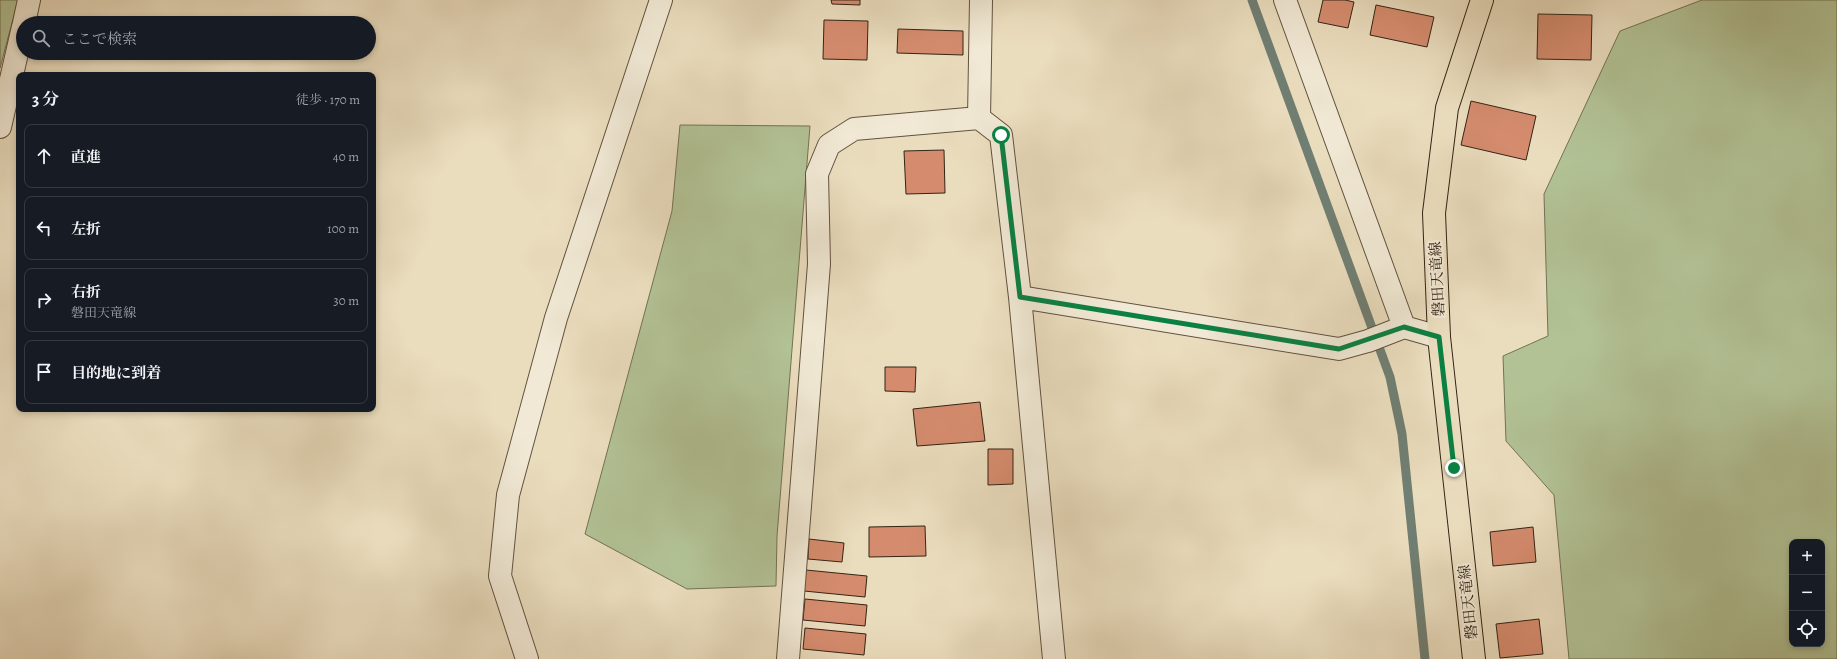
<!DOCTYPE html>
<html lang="ja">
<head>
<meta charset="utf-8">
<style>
	body { margin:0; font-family:Alegreya,"Noto Serif JP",serif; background:#242831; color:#f1f3f6 }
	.controls { position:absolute; right:12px; bottom:12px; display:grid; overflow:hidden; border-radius:8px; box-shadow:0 2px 6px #0003 }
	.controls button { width:36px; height:36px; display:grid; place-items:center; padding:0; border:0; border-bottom:1px solid #363941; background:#171b24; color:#f1f3f6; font:20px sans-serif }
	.stop { position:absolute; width:12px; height:12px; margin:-9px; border:3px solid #0b8043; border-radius:50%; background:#fff }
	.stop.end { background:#0b8043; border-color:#fff; box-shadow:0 1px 4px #0008 }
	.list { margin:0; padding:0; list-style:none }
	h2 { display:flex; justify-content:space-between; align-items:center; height:52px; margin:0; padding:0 16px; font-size:17px }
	h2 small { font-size:13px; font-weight:400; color:#9ea1a6 }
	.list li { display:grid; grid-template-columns:26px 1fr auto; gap:12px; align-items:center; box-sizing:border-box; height:64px; margin:0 8px 8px; padding:0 8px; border:1px solid #363941; border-radius:8px }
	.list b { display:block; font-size:15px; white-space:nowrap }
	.list p { margin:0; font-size:13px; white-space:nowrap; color:#9ea1a6 }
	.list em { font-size:13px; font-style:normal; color:#9ea1a6 }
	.icon { flex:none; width:22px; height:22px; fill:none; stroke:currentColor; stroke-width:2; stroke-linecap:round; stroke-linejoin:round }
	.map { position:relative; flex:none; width:1837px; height:659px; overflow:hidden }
	.search { position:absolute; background:#171b24; box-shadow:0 2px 6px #0003; left:16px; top:16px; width:360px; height:44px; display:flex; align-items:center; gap:10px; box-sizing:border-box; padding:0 14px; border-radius:22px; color:#9ea1a6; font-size:15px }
	.panel { position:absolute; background:#171b24; box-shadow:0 2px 6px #0003; left:16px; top:72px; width:360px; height:340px; border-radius:8px }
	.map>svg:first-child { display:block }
	.green { fill:#b2c295; stroke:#737255; fill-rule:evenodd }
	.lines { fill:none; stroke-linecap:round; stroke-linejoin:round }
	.stream { stroke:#707f73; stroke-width:9 }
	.building { fill:#d58c6e; stroke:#342315 }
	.street-casing { stroke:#62523f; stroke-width:24 }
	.primary-casing { stroke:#342315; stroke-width:24 }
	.street { stroke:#f1e9d5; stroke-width:22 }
	.primary { stroke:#eaddbe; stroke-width:22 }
	.route { stroke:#0b8043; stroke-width:5 }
	.labels { text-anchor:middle; stroke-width:4; stroke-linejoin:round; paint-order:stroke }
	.street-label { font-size:15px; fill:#342315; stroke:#f1e9d5 }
</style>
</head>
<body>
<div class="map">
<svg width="1837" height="659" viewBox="0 0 1837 659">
	<rect width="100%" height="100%" fill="#eaddbe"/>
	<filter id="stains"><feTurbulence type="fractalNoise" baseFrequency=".005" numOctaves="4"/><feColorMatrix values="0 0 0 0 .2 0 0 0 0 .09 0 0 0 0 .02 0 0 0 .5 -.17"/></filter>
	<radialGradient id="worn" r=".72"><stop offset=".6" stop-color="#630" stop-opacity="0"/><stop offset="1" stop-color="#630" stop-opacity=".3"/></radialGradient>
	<path class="green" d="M 0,0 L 18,0 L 0,68 Z
		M 1702,0 L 1837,0 L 1837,659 L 1569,659 L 1554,495 L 1506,441 L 1503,356 L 1548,336 L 1544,194 L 1620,31 ZM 1792,542 L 1822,542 L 1822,644 L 1792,644 Z
		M 680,125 L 810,126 L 777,536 L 776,586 L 687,589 L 585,534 L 672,211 Z"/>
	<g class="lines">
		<path class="stream" d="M 1252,0 L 1390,377 L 1402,434 L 1425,659"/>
	</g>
	<path class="building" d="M 831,0 L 860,0 L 860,5 L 832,4 Z
		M 1323,0 L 1345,0 L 1354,2 L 1348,28 L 1318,22 Z
		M 1376,5 L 1434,17 L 1427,47 L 1370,35 Z
		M 1538,14 L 1592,15 L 1591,60 L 1537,59 Z
		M 824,20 L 868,21 L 867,60 L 823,59 Z
		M 898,29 L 963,31 L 963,55 L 897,53 Z
		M 1471,101 L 1536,116 L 1526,160 L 1461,145 Z
		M 944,150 L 945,193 L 906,194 L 904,151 Z
		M 885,367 L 916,367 L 915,392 L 885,391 Z
		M 980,402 L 985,441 L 917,446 L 913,409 Z
		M 988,449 L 1013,449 L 1013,484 L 988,485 Z
		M 925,526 L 926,556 L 869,557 L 869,527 Z
		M 1533,527 L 1536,562 L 1493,566 L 1490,532 Z
		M 809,539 L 844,543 L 842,562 L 808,559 Z
		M 806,570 L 867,576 L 865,597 L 804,591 Z
		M 805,599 L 867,605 L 865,626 L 803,620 Z
		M 1539,619 L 1543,654 L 1500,658 L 1496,624 Z
		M 805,628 L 866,634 L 864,655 L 803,649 Z"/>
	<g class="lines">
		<defs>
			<path id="street" d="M 1285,0 L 1404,327 L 1439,337
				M 24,23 L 29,0
				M 979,118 L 981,0
				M 0,127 L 23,27
				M 1020,297 L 1339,349 L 1368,341 L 1404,327
				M 527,659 L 500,576 L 508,495 L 556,318 L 661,0
				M 788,659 L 819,264 L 817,174 L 829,145 L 854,129 L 979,118 L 1001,135 L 1020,297 L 1054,659"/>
			<path id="primary" d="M 1474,659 L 1439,337 L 1434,213 L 1447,108 L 1482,0"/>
		</defs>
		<use href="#street" class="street-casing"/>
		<use href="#primary" class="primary-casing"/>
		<use href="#street" class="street"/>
		<use href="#primary" class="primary"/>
	</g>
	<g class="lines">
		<path class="route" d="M 1001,135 L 1020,297 L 1339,349 L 1404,327 L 1439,337 L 1454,468"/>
	</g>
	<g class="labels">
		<g class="street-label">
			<text transform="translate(1437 279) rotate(-93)" y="5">磐田天竜線</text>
			<text transform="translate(1468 602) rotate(-96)" y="5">磐田天竜線</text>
		</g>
	</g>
	<rect width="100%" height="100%" filter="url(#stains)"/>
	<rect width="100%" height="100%" fill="url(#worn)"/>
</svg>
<div class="controls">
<button>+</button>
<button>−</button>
<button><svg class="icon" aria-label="locate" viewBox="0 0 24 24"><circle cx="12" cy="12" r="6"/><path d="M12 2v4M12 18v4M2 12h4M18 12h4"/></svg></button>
</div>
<div class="stop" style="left:1001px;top:135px"></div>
<div class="stop end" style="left:1454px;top:468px"></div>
<div class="search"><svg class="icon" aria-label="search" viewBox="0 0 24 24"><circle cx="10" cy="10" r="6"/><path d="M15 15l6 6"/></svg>ここで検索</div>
<section class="panel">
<h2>3 分<small>徒歩 · 170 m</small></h2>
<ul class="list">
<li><svg class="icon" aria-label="ahead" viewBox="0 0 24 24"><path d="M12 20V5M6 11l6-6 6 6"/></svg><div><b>直進</b></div><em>40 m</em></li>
<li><svg class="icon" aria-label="left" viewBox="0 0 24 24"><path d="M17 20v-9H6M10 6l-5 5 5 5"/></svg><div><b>左折</b></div><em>100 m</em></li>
<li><svg class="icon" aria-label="right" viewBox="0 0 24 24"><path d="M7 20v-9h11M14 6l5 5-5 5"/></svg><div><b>右折</b><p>磐田天竜線</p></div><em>30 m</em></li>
<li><svg class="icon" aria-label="arrive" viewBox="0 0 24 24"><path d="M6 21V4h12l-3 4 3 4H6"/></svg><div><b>目的地に到着</b></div></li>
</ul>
</section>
</div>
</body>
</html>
